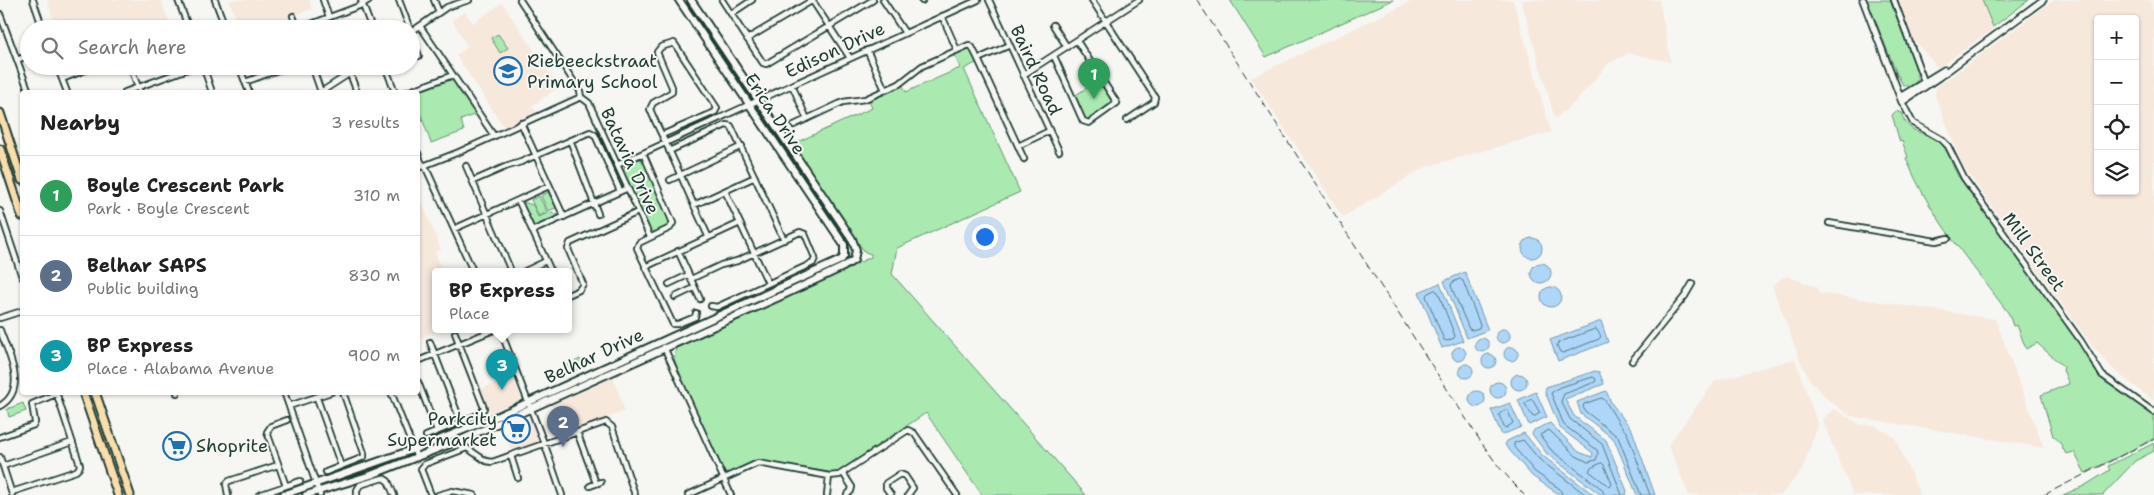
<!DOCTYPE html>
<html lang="en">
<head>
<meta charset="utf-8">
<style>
	body { margin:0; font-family:"Shantell Sans",sans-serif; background:#f2f2f2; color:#222 }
	.controls { position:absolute; right:15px; top:15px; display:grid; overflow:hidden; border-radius:5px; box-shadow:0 1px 4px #0004 }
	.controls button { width:45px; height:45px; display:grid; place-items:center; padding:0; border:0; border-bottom:1px solid #e0e0e0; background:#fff; color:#222; font:25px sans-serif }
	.you { position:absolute; left:984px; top:236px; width:18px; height:18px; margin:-12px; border:4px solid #fff; border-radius:50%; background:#1a73e8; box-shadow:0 0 0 8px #1a73e833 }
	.badge { display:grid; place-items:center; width:32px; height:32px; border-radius:50%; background:#111827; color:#fff; font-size:16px; font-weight:700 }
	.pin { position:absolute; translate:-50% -41px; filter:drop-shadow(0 1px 2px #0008) }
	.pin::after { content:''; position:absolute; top:26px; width:18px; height:15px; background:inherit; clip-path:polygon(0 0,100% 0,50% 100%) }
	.popup { position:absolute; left:432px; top:268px; width:140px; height:65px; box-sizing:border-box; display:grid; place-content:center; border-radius:5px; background:#fff; filter:drop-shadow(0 1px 4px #0005); font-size:16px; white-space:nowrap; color:#767676 }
	.popup b { font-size:19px; color:#222 }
	.popup::after { content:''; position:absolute; left:50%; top:100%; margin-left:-10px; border:10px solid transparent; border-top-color:#fff }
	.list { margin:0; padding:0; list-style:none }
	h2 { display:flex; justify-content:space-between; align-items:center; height:65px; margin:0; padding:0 20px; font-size:21px }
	h2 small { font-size:16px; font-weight:400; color:#767676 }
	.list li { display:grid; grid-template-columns:32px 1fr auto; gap:15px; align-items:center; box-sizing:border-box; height:80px; padding:0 20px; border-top:1px solid #e0e0e0 }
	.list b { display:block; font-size:19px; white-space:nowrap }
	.list p { margin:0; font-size:16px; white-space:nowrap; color:#767676 }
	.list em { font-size:16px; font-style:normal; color:#767676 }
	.icon { flex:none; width:28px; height:28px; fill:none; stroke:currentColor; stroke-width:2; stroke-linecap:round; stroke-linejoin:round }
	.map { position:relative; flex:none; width:2154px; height:495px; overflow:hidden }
	.search { position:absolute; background:#fff; box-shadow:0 1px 4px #0004; left:20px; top:20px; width:400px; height:55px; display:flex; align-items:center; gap:12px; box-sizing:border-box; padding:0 18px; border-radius:28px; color:#767676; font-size:19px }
	.panel { position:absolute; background:#fff; box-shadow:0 1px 4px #0004; left:20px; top:90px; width:400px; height:305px; border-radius:5px }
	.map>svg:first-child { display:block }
	.built { fill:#f7e8dc; fill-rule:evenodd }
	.green { fill:#aae9b0; stroke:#649372 }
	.water { fill:#aed6f8; stroke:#7599aa }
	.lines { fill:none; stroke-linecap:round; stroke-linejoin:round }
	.shore { stroke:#587a82; stroke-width:1 }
	.minor-casing { stroke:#1f3d34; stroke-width:8 }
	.tertiary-casing { stroke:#1f3d34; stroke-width:9 }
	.secondary-casing { stroke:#1f3d34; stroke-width:10 }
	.primary-casing { stroke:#1f3d34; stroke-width:11 }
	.minor { stroke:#f6f6f2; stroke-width:4.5 }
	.tertiary { stroke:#f6f6f2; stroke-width:5.5 }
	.secondary { stroke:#f6f6f2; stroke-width:6 }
	.primary { stroke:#f9deab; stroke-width:7 }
	.rail { stroke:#1f3d34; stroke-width:1; stroke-dasharray:8 4; stroke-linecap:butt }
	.labels { text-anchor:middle; stroke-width:4; stroke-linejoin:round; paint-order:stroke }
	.street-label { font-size:18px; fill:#1f3d34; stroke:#f6f6f2 }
	.poi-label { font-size:18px; fill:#1f3d34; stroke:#f6f6f2; text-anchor:start }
</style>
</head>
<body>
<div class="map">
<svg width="2154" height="495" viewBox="0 0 2154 495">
	<rect width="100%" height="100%" fill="#f6f6f2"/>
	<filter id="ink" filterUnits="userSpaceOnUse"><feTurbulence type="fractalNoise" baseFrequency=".02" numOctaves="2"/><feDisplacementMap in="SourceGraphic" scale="10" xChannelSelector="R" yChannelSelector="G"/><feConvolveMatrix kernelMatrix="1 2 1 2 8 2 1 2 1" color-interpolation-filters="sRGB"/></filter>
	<g filter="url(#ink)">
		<path class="built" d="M 47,0 L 161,0 L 170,25 L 159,29 L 57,29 Z
			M 229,0 L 309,0 L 312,9 L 257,29 L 240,29 Z
			M 1414,0 L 1513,0 L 1551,132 L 1425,167 L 1343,217 L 1251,78 Z
			M 1521,0 L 1659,0 L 1671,62 L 1629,53 L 1609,63 L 1576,101 L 1555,119 Z
			M 1895,0 L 1982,0 L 1993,29 L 1938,68 L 1907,32 Z
			M 2054,0 L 2151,0 L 2154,18 L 2154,401 L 2116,372 L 2092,346 L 1963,166 L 1935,95 L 1937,87 ZM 2098,19 L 2135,19 L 2135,191 L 2098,191 Z
			M 502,3 L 559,87 L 532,106 L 536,112 L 504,127 L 456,55 L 468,47 L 452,20 L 465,12 L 473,23 Z
			M 422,202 L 441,250 L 435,252 L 442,271 L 436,271 L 436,329 L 444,329 L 418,339 L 418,204 Z
			M 1786,276 L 1817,287 L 1819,293 L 1995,319 L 2044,448 L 1850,416 L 1826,398 L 1810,380 L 1801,363 L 1772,285 Z
			M 1795,359 L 1818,425 L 1802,470 L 1781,495 L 1689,495 L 1668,445 L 1715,381 Z
			M 512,374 L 521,396 L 520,400 L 490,413 L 481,390 Z
			M 613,377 L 625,411 L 563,434 L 552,405 Z
			M 1834,409 L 1861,425 L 1874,425 L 1895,438 L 1920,495 L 1853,495 L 1822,419 Z
			M 524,417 L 531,418 L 538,443 L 536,445 L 512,454 L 502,426 Z"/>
		<path class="green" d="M 1230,0 L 1393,0 L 1266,57 Z
			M 1867,0 L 1890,0 L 1917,71 L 1917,81 L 1910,87 L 1903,85 L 1897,74 Z
			M 1982,0 L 2029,0 L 1993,27 Z
			M 498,34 L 508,48 L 500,53 L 491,38 Z
			M 970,47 L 978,62 L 964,69 L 1020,192 L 897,248 L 892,274 L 1086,495 L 982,495 L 926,413 L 836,473 L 759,461 L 725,473 L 681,379 L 674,358 L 676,348 L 871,257 L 871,254 L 865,252 L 856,240 L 793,144 L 872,108 L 869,99 L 902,84 L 906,92 L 960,68 L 954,53 Z
			M 450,80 L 454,82 L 477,116 L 474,115 L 461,120 L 464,131 L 431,143 L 418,107 L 417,92 Z
			M 1099,80 L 1113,104 L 1086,121 L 1074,96 Z
			M 1896,111 L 1901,113 C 1911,139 1926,128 1942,145 C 1950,154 1952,166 1958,176 L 2080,344 L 2093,368 L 2104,381 L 2154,415 L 2154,439 L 2085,473 L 2074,452 L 2066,454 L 2059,441 L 2053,436 L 2041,395 L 2069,384 L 2063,370 L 2064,367 L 2037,343 L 2026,349 L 2017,325 L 2013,326 L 2009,314 C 1972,264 1929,216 1906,158 L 1908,157 L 1902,141 L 1900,142 L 1892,115 Z
			M 639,159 L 644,161 L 671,220 L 669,225 L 654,232 L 650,229 L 623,171 L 626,165 Z
			M 548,192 L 556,208 L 548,211 L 541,196 Z
			M 539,196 L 547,212 L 539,216 L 531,200 Z
			M 523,202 L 533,205 L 538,217 L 551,212 L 559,215 L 535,227 L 523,206 Z
			M 580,359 L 583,366 L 569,373 L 566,366 Z
			M 23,403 L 26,411 L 9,417 L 7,409 Z
			M 2154,443 L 2154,451 L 2135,461 L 2103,495 L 2063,495 L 2084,486 L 2110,470 L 2108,466 Z"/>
		<path class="water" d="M1522 248a10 10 0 1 1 20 0a10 10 0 1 1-20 0Z
			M1531 273a10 10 0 1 1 20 0a10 10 0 1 1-20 0Z
			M 1465,272 L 1488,330 L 1467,338 L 1444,281 Z
			M 1440,283 L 1463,341 L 1442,348 L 1419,292 Z
			M1541 297a10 10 0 1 1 20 0a10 10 0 1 1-20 0Z
			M 1601,321 L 1608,342 L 1558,361 L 1550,340 Z
			M1496 336a7 7 0 1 1 14 0a7 7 0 1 1-14 0Z
			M1475 345a7 7 0 1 1 14 0a7 7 0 1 1-14 0Z
			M1504 354a7 7 0 1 1 14 0a7 7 0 1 1-14 0Z
			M1452 354a7 7 0 1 1 14 0a7 7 0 1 1-14 0Z
			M1482 361a7 7 0 1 1 14 0a7 7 0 1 1-14 0Z
			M1459 371a7 7 0 1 1 14 0a7 7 0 1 1-14 0Z
			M 1595,371 L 1599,372 L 1604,384 L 1565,399 L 1574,416 L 1606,440 L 1627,491 L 1626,495 L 1601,495 L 1547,454 L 1532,434 L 1534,430 L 1550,423 L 1579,452 L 1592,457 L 1593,453 L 1560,428 L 1545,392 L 1546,387 Z
			M1511 382a8 8 0 1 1 16 0a8 8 0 1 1-16 0Z
			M1490 390a8 8 0 1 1 16 0a8 8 0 1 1-16 0Z
			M1469 399a8 8 0 1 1 16 0a8 8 0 1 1-16 0Z
			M 1606,391 L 1612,404 L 1632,430 L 1655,495 L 1637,495 L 1614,439 L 1581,414 L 1577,402 Z
			M 1536,392 L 1547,417 L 1529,425 L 1518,400 Z
			M 1510,403 L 1521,427 L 1502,435 L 1491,410 Z
			M 1524,433 L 1543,456 L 1594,495 L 1560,495 L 1532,476 L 1505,445 L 1507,441 Z"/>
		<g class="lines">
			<path class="shore" d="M 1460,279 L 1463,281 L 1480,325 L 1479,328 L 1472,330 L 1469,329 L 1451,286 L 1452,283 Z
				M 1435,290 L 1438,292 L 1455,336 L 1454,338 L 1447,341 L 1444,340 L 1426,296 L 1427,294 Z
				M 1596,329 L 1601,336 L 1599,339 L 1563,353 L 1560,352 L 1557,345 L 1558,343 Z
				M 1532,399 L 1540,413 L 1533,417 L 1525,404 Z
				M 1505,410 L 1508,411 L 1513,423 L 1506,428 L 1504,427 L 1499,415 Z
				M 1602,463 L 1604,465 L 1612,484 L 1610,487 L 1589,471 L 1591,468 Z
				M 1562,495 L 1560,489 L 1535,472 L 1514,447 L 1514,443 L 1523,440 L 1539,459 L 1586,495
				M 1604,495 L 1602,489 L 1551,450 L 1540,435 L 1549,430 L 1576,456 L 1588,462 L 1596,460 L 1598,454 L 1597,450 L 1564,425 L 1551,393 L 1560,387 L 1593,377 L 1596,379 L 1595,382 L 1564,394 L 1561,401 L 1570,419 L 1602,444 L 1622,495
				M 1641,495 L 1618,437 L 1585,411 L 1583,407 L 1584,404 L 1601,398 L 1604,399 L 1620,425 L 1627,433 L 1650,495"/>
			<defs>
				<path id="minor" d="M 33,0 L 43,29
					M 178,0 L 189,29
					M 215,0 L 226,29
					M 323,0 L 329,17
					M 361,0 L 372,29
					M 399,0 L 410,29
					M 434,0 L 439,12
					M 520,0 L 580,91 L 581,97
					M 722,0 L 763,63 L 766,64 L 873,0
					M 812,0 L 850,58
					M 883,0 L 905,33
					M 921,0 L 922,1
					M 989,0 L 1059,151
					M 1092,0 L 1155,97 L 1154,102 L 1127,120
					M 1894,0 L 1924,81
					M 0,14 L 29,92
					M 731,14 L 752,0
					M 293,16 L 298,29
					M 942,16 L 957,50
					M 1053,25 L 1067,47
					M 420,26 L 494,136
					M 298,29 L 359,6 L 369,0
					M 411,32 L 447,7 L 469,0
					M 411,33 L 419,56
					M 747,39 L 813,0
					M 867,50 L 885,90
					M 1054,56 L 1083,121 L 1089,123 L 1117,103 L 1077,41
					M 978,59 L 1010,45
					M 17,60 L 29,55
					M 57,66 L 67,92
					M 130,66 L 140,92
					M 203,66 L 212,92
					M 239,66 L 249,92
					M 312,66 L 321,92
					M 347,66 L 357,92
					M 385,66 L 395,92
					M 1023,75 L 1139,0
					M 62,79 L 96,66
					M 245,82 L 278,70 L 297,66
					M 792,85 L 807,119
					M 125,92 L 196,66
					M 321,92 L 361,66
					M 407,92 L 453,75
					M 1902,102 L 1913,123 L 1941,139 L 1948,146 L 1964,178 L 2081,341 L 2102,375 L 2154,412
					M 521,123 L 564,217
					M 794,125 L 843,102 L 865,99 L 899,84 L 922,66 L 969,45 L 972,47 L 978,59 L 1024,159
					M 662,135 L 715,112 L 717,108 L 674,43 L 661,47 L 657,52 L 672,87 L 672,92 L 653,103 L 650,109 C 656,124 663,137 670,152 C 683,180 695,208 708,236
					M 570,140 L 598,214
					M 1018,146 L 1049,131
					M 669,151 L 726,125 L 731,126 L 784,240
					M 418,153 L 421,162 L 426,168 L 473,271
					M 643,153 L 673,223 L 670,228 L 639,243 L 637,248 L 673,324 L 678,324 L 695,317 L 696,313
					M 617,165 L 978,0
					M 466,166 L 511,271
					M 418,168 L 459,152 L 581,97 L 589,103 L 650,237
					M 670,180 L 742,146
					M 473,181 L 505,167 L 521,162 L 590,132 L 595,135 L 620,191
					M 725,191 L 768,283
					M 518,200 L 551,271
					M 694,205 L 755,177
					M 0,211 L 22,277
					M 1829,223 L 1936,241 L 1948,238
					M 454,229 L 549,186
					M 532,231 L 628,188
					M 678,251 L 700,299
					M 645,267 L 740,223
					M 525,271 L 546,261
					M 691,279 L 721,265 L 737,261 L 800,232 L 805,234 L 815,258 L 813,263 L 717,307 L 711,306
					M 669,284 L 688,275
					M 568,295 L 579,290 L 583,284 L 568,249 L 570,243 L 638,212
					M 675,297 L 694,288
					M 0,318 L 22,311
					M 500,329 L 547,451 L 562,495
					M 0,330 C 8,354 29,389 0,406
					M 430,342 L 461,422
					M 664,347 L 731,495
					M 418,361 L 496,329
					M 1632,361 L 1685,296 L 1692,284
					M 418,382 L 437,431
					M 177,392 L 177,393
					M 284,392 L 320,495
					M 391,392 L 417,458
					M 317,398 L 341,466
					M 289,406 L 331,392
					M 577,432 L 596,483
					M 426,436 L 480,414 L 484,408 L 455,333
					M 0,437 L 34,425 L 35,422 L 32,404 L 56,394
					M 511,456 L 518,478
					M 0,457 L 12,494
					M 3,466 L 72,442
					M 326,472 L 364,457 L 364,453 L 343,392
					M 843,473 L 852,487 L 851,491 L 847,495
					M 286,486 L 267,432 L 271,426 L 287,420
					M 590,486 L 601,482
					M 12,492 L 76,471 L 79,468 L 80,465 L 56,392
					M 228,495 L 226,484 L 229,481 L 278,465
					M 259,495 L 300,481
					M 357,495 L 357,490 L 360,485 L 383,478 L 388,481 L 394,495
					M 431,495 L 421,469 L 425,464 L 467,448 L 486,461 L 492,462 L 606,422 L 612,427 L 635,495
					M 438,495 L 452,491 L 474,495
					M 688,495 L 758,463 L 829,476 L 839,475 L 908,430 L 914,433 L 957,495
					M 827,495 L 829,476
					M 891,495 L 886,488 L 886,483 L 900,474 L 905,476 L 913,488 L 908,495"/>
				<path id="tertiary" d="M 1863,0 L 1902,102 L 1939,77 L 2043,0
					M 1900,97 L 1944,70"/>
				<path id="secondary" d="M 283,495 L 426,445 L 498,416 L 841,260 L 844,256 L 844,245 L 679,0
					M 306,495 L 371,475 L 465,438 L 779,297 L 843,267 L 854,260 L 856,250 L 852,239 L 691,0"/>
				<path id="primary" d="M 0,113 L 22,180
					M 0,149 L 22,216
					M 83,392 L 118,495
					M 95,392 L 130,495"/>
			</defs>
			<use href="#minor" class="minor-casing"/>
			<use href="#tertiary" class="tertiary-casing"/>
			<use href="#secondary" class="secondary-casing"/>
			<use href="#primary" class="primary-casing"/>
			<use href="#minor" class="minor"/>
			<use href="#tertiary" class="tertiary"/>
			<use href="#secondary" class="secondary"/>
			<use href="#primary" class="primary"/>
			<path class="rail" d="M 1197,0 L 1481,442 L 1499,467 L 1524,495
				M 2044,495 L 2154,439"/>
		</g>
	</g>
	<defs>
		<symbol id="school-ring" viewBox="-11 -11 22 22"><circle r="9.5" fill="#f6f6f2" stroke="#1f6fb2" stroke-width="1.5"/><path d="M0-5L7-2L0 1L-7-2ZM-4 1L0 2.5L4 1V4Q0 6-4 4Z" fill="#1f6fb2"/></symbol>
		<symbol id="supermarket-ring" viewBox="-11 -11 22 22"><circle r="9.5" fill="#f6f6f2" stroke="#1f6fb2" stroke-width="1.5"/><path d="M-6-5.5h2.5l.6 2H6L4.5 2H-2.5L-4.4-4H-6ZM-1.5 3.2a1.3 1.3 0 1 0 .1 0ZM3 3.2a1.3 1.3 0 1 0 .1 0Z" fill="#1f6fb2"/></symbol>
	</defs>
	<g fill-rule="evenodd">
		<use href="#school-ring" x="492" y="55" width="32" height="32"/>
		<use href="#supermarket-ring" x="500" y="413" width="32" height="32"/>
		<use href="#supermarket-ring" x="161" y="430" width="32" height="32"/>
	</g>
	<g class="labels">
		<g class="street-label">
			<text transform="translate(835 50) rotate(-25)" y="6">Edison Drive</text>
			<text transform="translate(1036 70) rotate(65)" y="6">Baird Road</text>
			<text transform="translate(775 114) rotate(56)" y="6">Erica Drive</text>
			<text transform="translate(630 161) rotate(65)" y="6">Batavia Drive</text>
			<text transform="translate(2034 252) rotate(54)" y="6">Mill Street</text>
			<text transform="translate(594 356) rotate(-25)" y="6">Belhar Drive</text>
		</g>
		<g class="poi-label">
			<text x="527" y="67">Riebeeckstraat<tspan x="527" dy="21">Primary School</tspan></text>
			<text x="497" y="425" text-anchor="end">Parkcity<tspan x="497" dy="21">Supermarket</tspan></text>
			<text x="196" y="452">Shoprite</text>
		</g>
	</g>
</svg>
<div class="controls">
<button>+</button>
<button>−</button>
<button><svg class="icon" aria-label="locate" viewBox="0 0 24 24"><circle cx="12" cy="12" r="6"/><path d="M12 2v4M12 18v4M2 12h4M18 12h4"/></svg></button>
<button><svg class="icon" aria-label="layers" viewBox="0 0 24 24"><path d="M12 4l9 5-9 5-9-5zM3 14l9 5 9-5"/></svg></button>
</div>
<div class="you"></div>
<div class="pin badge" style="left:1094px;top:99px;background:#2e9e5b">1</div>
<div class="pin badge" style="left:563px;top:447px;background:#5c6f8a">2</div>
<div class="pin badge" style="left:502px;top:390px;background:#0f9aa8">3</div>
<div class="popup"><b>BP Express</b>Place</div>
<div class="search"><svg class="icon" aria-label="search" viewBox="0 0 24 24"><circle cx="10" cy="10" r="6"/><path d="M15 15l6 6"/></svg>Search here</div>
<section class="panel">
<h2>Nearby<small>3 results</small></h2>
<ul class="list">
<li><span class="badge" style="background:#2e9e5b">1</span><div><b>Boyle Crescent Park</b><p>Park · Boyle Crescent</p></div><em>310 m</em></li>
<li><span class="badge" style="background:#5c6f8a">2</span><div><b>Belhar SAPS</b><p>Public building</p></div><em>830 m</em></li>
<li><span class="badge" style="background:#0f9aa8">3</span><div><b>BP Express</b><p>Place · Alabama Avenue</p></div><em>900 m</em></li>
</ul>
</section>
</div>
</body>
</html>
